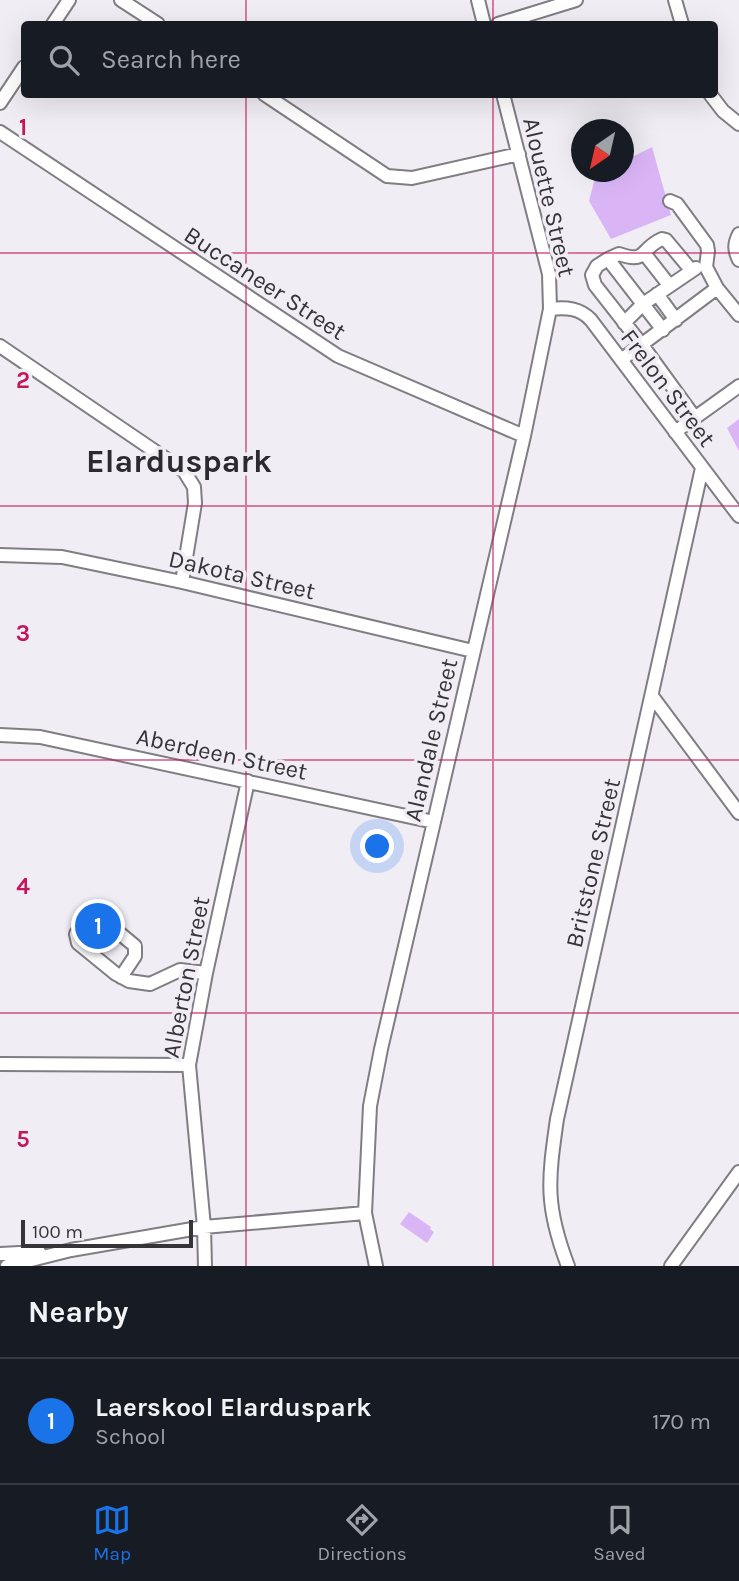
<!DOCTYPE html>
<html lang="en">
<head>
<meta charset="utf-8">
<style>
	body { margin:0; font-family:Karla,sans-serif; background:#20242c; color:#f1f3f6 }
	.compass { position:absolute; left:571px; top:119px; width:63px; height:63px; border-radius:50%; background:#171b24; box-shadow:0 7px 28px #0002; rotate:214deg }
	.scale { position:absolute; left:21px; bottom:18px; width:172px; box-sizing:border-box; padding-left:7px; border:4px solid #363437; border-top:0; font-size:19px; line-height:24px; white-space:nowrap; color:#363437; -webkit-text-stroke:5px #f1edf5; paint-order:stroke }
	.you { position:absolute; left:378px; top:847px; width:24px; height:24px; margin:-18px; border:5px solid #fff; border-radius:50%; background:#1a73e8; box-shadow:0 0 0 10px #1a73e833 }
	.badge { display:grid; place-items:center; width:46px; height:46px; border-radius:50%; background:#1a73e8; color:#fff; font-size:23px; font-weight:700 }
	.pin { position:absolute; translate:-50% -50%; border:4px solid #fff; box-shadow:0 2px 7px #0006 }
	.list { margin:0; padding:0; list-style:none }
	h2 { display:flex; justify-content:space-between; align-items:center; height:91px; margin:0; padding:0 28px; font-size:30px }
	h2 small { font-size:23px; font-weight:400; color:#9ea1a6 }
	.list li { display:grid; grid-template-columns:46px 1fr auto; gap:21px; align-items:center; box-sizing:border-box; height:126px; padding:0 28px; border-top:2px solid #363941 }
	.list b { display:block; font-size:26px; white-space:nowrap }
	.list p { margin:0; font-size:23px; white-space:nowrap; color:#9ea1a6 }
	.list em { font-size:23px; font-style:normal; color:#9ea1a6 }
	.icon { flex:none; width:38px; height:38px; fill:none; stroke:currentColor; stroke-width:2; stroke-linecap:round; stroke-linejoin:round }
	.map { position:relative; flex:none; width:739px; height:1266px; overflow:hidden }
	.search { position:absolute; background:#171b24; box-shadow:0 7px 28px #0002; left:21px; right:21px; top:21px; height:77px; display:flex; align-items:center; gap:18px; box-sizing:border-box; padding:0 24px; border-radius:7px; color:#9ea1a6; font-size:26px }
	.sheet { height:217px; background:#171b24 }
	nav { display:flex; justify-content:space-around; align-items:center; box-sizing:border-box; height:98px; border-top:2px solid #363941; background:#171b24; font-size:19px; color:#9ea1a6 }
	nav a { display:grid; justify-items:center; gap:4px }
	nav .on { color:#1a73e8 }
	.map>svg:first-child { display:block }
	.building { fill:#d9b5f6 }
	.lines { fill:none; stroke-linecap:round; stroke-linejoin:round }
	.minor-casing { stroke:#807d83; stroke-width:16 }
	.minor { stroke:#fff; stroke-width:12 }
	.grid { fill:none; stroke:#c2185b; stroke-width:2; stroke-opacity:0.55 }
	.labels { text-anchor:middle; stroke-width:7; stroke-linejoin:round; paint-order:stroke }
	.street-label { font-size:24px; fill:#363437; stroke:#f1edf5 }
	.district-label { font-size:32px; font-weight:bold; fill:#2d2a2f; stroke:#f1edf5 }
	.grid-label { font-size:23px; text-anchor:middle; font-weight:bold; fill:#c2185b; stroke:#f1edf5; stroke-width:7; stroke-linejoin:round; paint-order:stroke }
</style>
</head>
<body>
<div class="map">
<svg width="739" height="1266" viewBox="0 0 739 1266">
	<rect width="100%" height="100%" fill="#f1edf5"/>
	<path class="building" d="M 652,147 L 671,215 L 611,239 L 589,201 L 596,174 L 624,172 L 624,161 Z
		M 739,419 L 739,451 L 727,428 Z
		M 409,1212 L 431,1227 L 430,1229 L 434,1232 L 427,1243 L 400,1224 Z"/>
	<g class="lines">
		<defs>
			<path id="minor" d="M 121,0 L 158,24
				M 478,0 L 484,24
				M 675,0 L 682,24
				M 53,24 L 69,0
				M 498,24 L 576,0
				M 264,94 L 387,176 L 412,178 L 519,154
				M 710,94 L 723,111 L 739,124
				M 0,103 L 24,67
				M 0,132 L 338,356 L 524,436
				M 670,201 L 677,204 L 707,245 L 708,251 L 706,267 L 717,288
				M 739,234 C 734,244 734,250 739,260
				M 644,253 L 669,285
				M 608,259 L 619,254 C 648,264 639,249 662,239 L 666,240 L 691,270
				M 657,294 L 676,320
				M 550,309 C 566,307 580,308 591,320 L 739,516
				M 624,323 L 643,304 L 696,268
				M 663,330 L 608,259 L 597,266 L 592,275 L 595,285 L 642,345 L 695,418
				M 0,346 L 184,471 L 194,487 L 195,503 L 182,582
				M 621,360 L 717,288 L 739,315
				M 675,432 L 739,386
				M 0,555 L 62,557 L 182,582 L 473,651
				M 652,696 L 739,813
				M 0,735 L 40,737 L 434,822
				M 121,977 L 135,956 L 135,946 L 100,917 L 89,916 L 76,934 L 78,943 L 116,974 L 129,981 L 150,984 L 180,970 L 206,973
				M 0,1064 L 189,1065
				M 0,1254 L 39,1252
				M 7,1266 L 71,1250 L 204,1227 L 365,1213
				M 205,1266 L 204,1227 L 189,1065 L 206,973 L 248,781
				M 376,1266 L 365,1213 L 370,1106 L 381,1049 L 524,436 L 550,309 L 549,274 L 503,94
				M 568,1266 C 545,1206 548,1181 557,1119 L 702,468
				M 671,1266 L 739,1172"/>
		</defs>
		<use href="#minor" class="minor-casing"/>
		<use href="#minor" class="minor"/>
	</g>
	<path class="grid" d="M 246,0 L 246,24M 493,0 L 493,24M 246,94 L 246,1266M 493,94 L 493,1266M 0,253 L 739,253M 0,506 L 739,506M 0,760 L 739,760M 0,1013 L 739,1013"/>
	<g class="labels">
		<g class="street-label">
			<text transform="translate(549 197) rotate(77)" y="8">Alouette Street</text>
			<text transform="translate(265 283) rotate(33)" y="8">Buccaneer Street</text>
			<text transform="translate(668 388) rotate(53)" y="8">Frelon Street</text>
			<text transform="translate(242 575) rotate(13)" y="8">Dakota Street</text>
			<text transform="translate(431 740) rotate(-77)" y="8">Alandale Street</text>
			<text transform="translate(222 754) rotate(12)" y="8">Aberdeen Street</text>
			<text transform="translate(593 863) rotate(-77)" y="8">Britstone Street</text>
			<text transform="translate(186 977) rotate(-79)" y="8">Alberton Street</text>
		</g>
		<g class="district-label">
			<text x="179" y="472">Elarduspark</text>
		</g>
	</g>
	<g class="grid-label">
		<text x="23" y="135">1</text>
		<text x="23" y="388">2</text>
		<text x="23" y="641">3</text>
		<text x="23" y="894">4</text>
		<text x="23" y="1147">5</text>
	</g>
</svg>
<svg class="compass" viewBox="-18 -18 36 36"><path d="M0-13l5 13h-10z" fill="#e53935"/><path d="M0 13l5-13h-10z" fill="#9ea1a6"/></svg>
<div class="scale">100 m</div>
<div class="you"></div>
<div class="pin badge" style="left:98px;top:926px">1</div>
<div class="search"><svg class="icon" aria-label="search" viewBox="0 0 24 24"><circle cx="10" cy="10" r="6"/><path d="M15 15l6 6"/></svg>Search here</div>
</div>
<section class="sheet">
<h2>Nearby<small></small></h2>
<ul class="list">
<li><span class="badge">1</span><div><b>Laerskool Elarduspark</b><p>School</p></div><em>170 m</em></li>
</ul>
</section>
<nav>
<a class="on"><svg class="icon" aria-label="map" viewBox="0 0 24 24"><path d="M3 6l6-2 6 2 6-2v14l-6 2-6-2-6 2zM9 4v14M15 6v14"/></svg>Map</a>
<a><svg class="icon" aria-label="directions" viewBox="0 0 24 24"><path d="M12 3l9 9-9 9-9-9zM9 14v-3h6M13 9l2 2-2 2"/></svg>Directions</a>
<a><svg class="icon" aria-label="saved" viewBox="0 0 24 24"><path d="M7 4h10v16l-5-4-5 4z"/></svg>Saved</a>
</nav>
</body>
</html>
